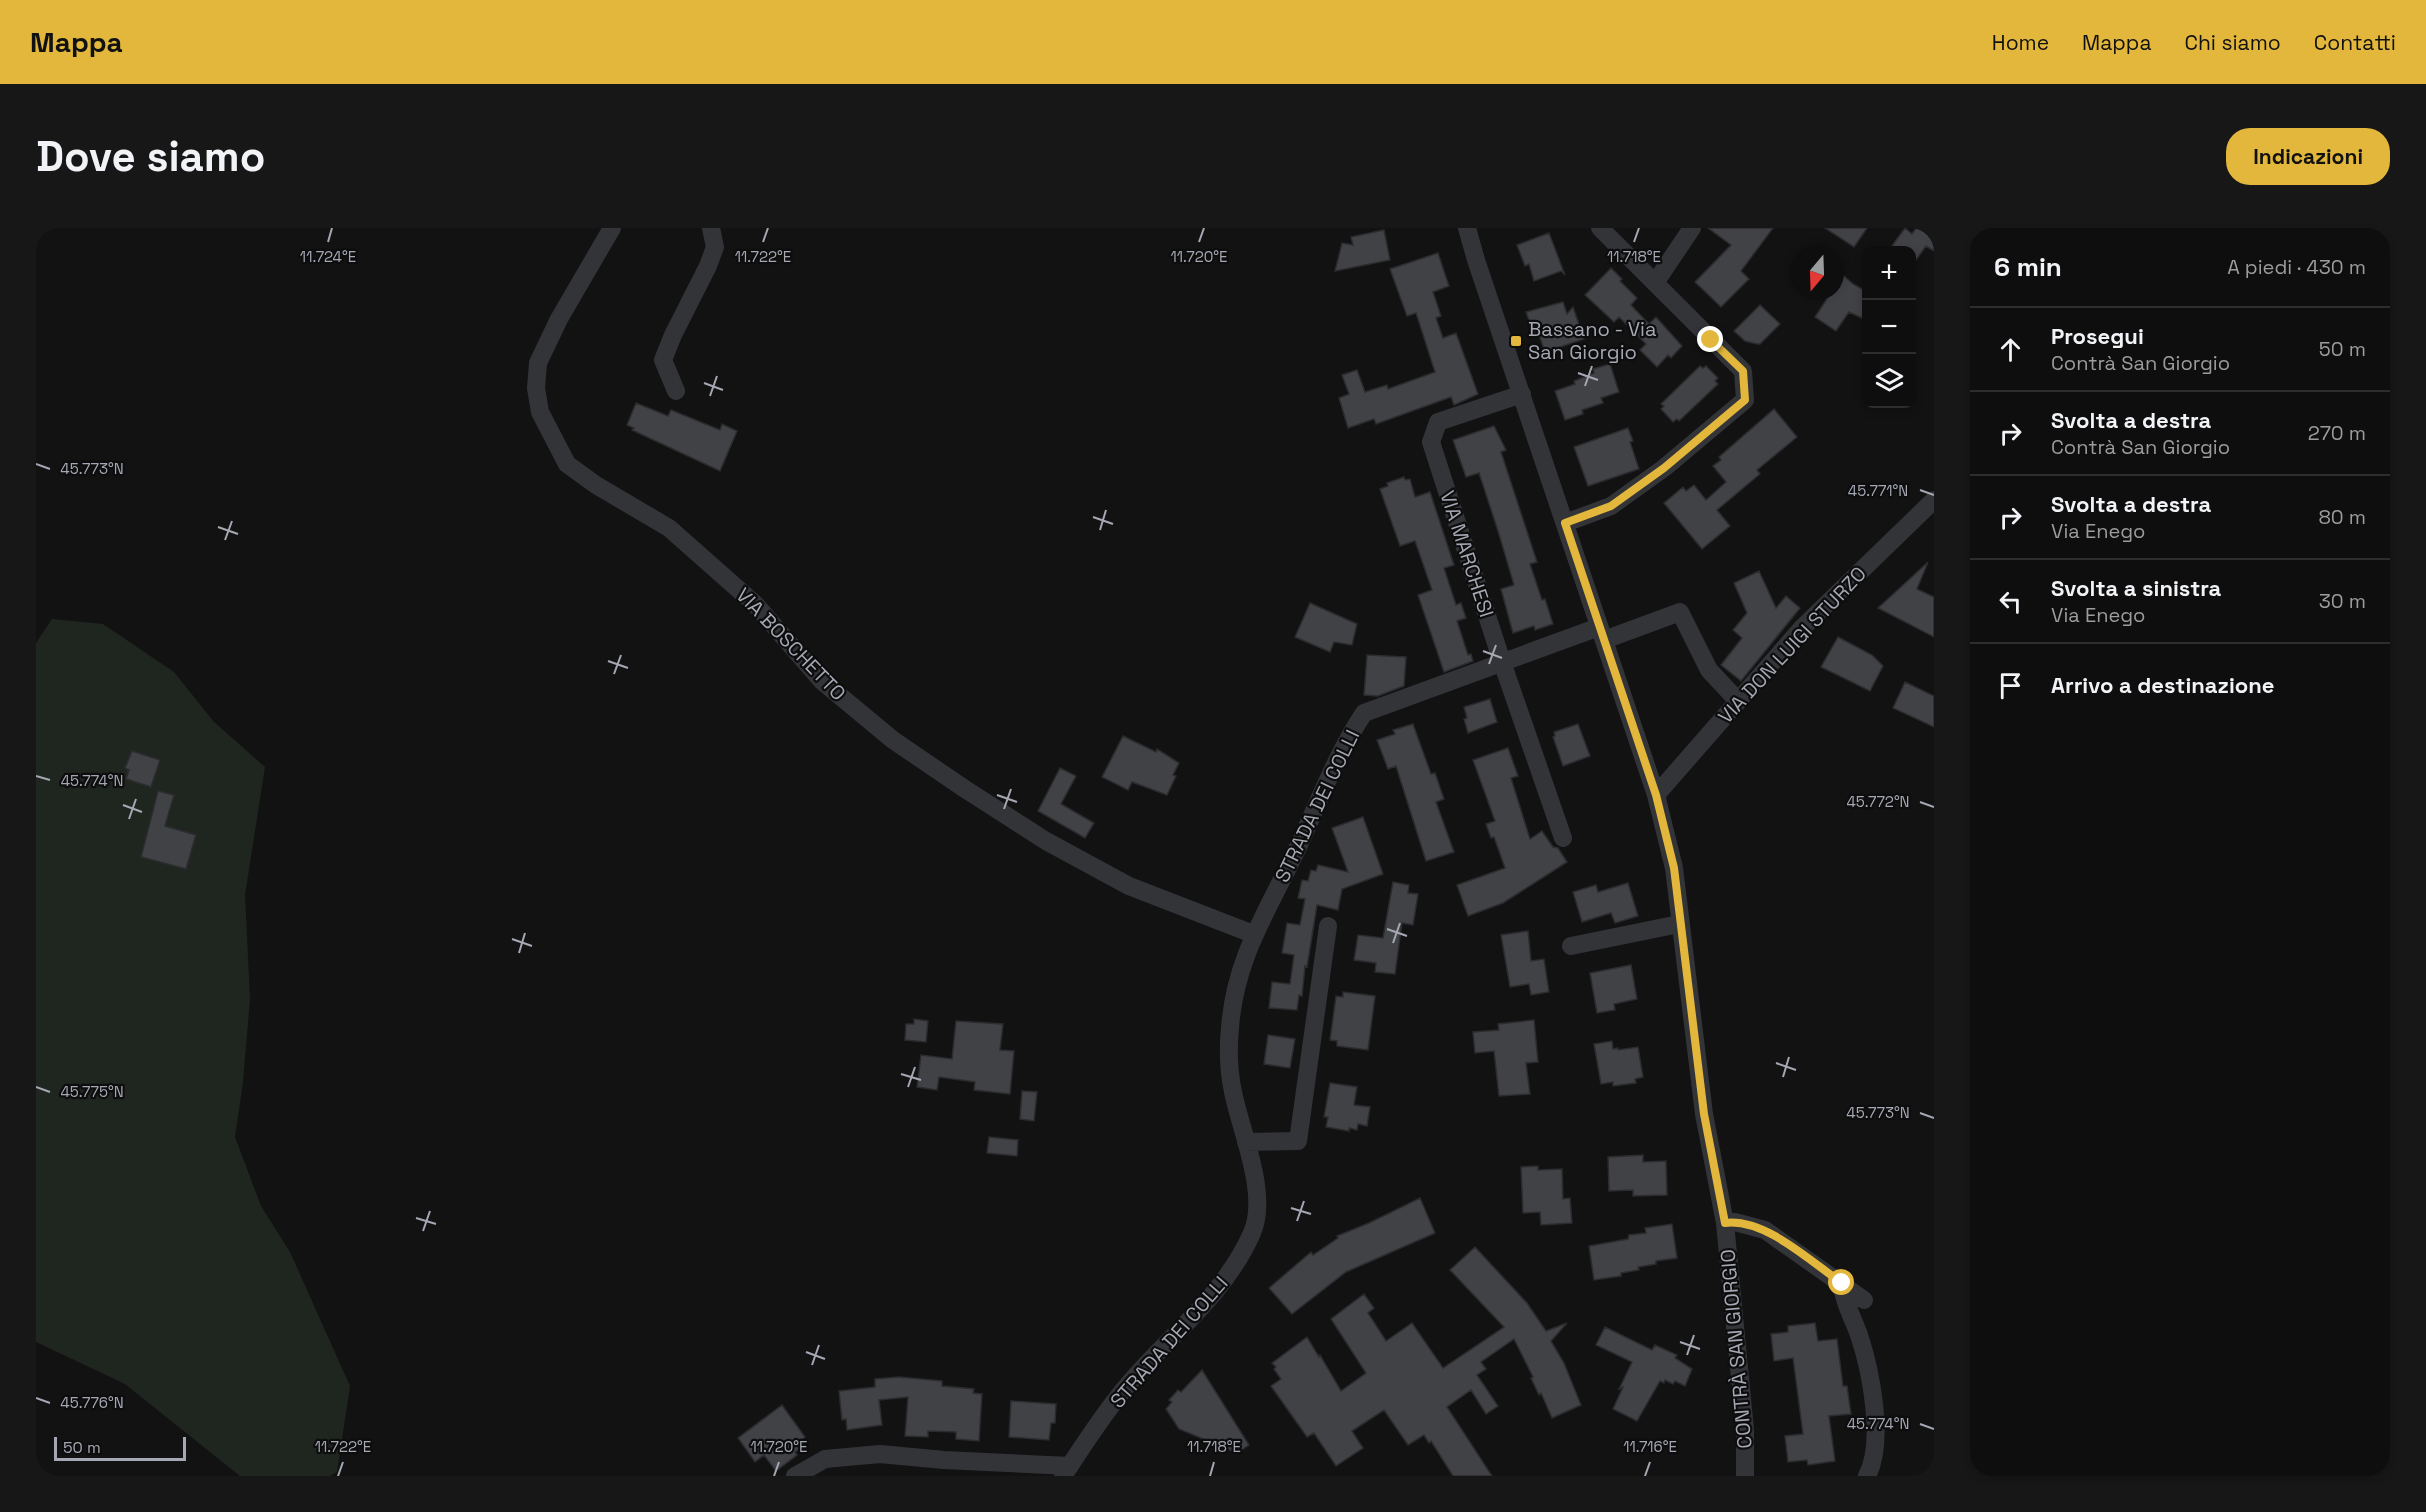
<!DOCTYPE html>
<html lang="it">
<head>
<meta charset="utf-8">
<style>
	body { margin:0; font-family:"Space Grotesk",sans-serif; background:#171717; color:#f1f3f6 }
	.controls { position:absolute; right:18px; top:18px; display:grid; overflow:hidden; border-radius:12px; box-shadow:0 3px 9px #0003 }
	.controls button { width:54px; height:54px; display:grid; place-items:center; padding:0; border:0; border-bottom:2px solid #2e2e2e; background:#0e0e0e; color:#f1f3f6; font:30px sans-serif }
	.compass { position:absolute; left:1754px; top:18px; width:54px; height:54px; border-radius:50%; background:#0e0e0e; box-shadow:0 3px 9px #0003; rotate:199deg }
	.scale { position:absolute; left:18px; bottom:15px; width:132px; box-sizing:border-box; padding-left:6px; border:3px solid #a5a8b3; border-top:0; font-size:16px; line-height:21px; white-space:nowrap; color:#a5a8b3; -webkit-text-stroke:4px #0d0d0e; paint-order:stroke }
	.stop { position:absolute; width:18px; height:18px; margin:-14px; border:4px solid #e2b73c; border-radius:50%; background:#fff }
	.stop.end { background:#e2b73c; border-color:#fff; box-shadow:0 2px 6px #0008 }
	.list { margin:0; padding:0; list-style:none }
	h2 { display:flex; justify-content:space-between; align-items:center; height:78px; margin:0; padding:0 24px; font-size:26px }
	h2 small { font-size:20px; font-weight:400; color:#9b9c9e }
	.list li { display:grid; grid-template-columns:39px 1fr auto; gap:18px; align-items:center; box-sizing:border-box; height:84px; padding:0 24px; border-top:2px solid #2e2e2e }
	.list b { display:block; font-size:22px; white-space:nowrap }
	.list p { margin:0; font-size:20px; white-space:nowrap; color:#9b9c9e }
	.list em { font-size:20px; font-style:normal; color:#9b9c9e }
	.icon { flex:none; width:33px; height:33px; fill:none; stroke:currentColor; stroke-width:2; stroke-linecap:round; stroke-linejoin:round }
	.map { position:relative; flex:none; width:1898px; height:1248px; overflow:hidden; border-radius:24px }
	header { display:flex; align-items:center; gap:36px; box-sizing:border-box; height:84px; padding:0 30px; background:#e2b73c; color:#111 }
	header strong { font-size:28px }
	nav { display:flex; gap:33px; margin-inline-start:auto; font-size:21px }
	.intro { display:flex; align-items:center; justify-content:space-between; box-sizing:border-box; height:144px; padding:0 36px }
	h1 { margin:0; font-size:42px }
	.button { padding:15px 27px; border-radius:24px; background:#e2b73c; color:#111; font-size:21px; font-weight:700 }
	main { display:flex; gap:36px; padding:0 36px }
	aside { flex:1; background:#0e0e0e; border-radius:24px; box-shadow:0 3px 9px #0003 }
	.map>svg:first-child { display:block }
	.green { fill:#1f2620 }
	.building { fill:#414246; stroke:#2c2c2f; stroke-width:1.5 }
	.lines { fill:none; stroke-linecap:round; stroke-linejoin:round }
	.minor { stroke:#333438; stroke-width:18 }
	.route { stroke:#e2b73c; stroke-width:8 }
	.ticks { fill:none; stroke:#a5a8b3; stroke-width:2 }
	.poi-dot { fill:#e2b73c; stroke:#0d0d0e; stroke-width:2 }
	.labels { text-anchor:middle; stroke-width:4.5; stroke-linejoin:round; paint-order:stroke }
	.poi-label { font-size:20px; fill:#a5a8b3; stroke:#0d0d0e; text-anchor:start }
	.street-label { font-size:20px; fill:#a5a8b3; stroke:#0d0d0e }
	.ticks-label { font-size:15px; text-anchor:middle; fill:#a5a8b3; stroke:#0d0d0e; stroke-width:4.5; stroke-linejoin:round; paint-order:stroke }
</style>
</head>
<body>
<header>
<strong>Mappa</strong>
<nav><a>Home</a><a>Mappa</a><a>Chi siamo</a><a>Contatti</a></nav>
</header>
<div class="intro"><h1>Dove siamo</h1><a class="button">Indicazioni</a></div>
<main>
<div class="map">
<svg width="1898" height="1248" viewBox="0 0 1898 1248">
	<rect width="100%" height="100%" fill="#121213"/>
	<path class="green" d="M 16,391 L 67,396 L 138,444 L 178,494 L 229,539 L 209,667 L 214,771 L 207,854 L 199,909 L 225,978 L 254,1024 L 314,1158 L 301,1244 L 294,1248 L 204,1248 L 89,1156 L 0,1114 L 0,415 Z"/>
	<path class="building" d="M 1672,0 L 1737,0 L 1705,43 L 1713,51 L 1685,79 L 1659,54 L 1695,17 Z
		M 1789,0 L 1831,0 L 1818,19 Z
		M 1869,0 L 1876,6 L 1880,0 L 1898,0 L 1898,23 L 1890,18 L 1875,39 L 1875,22 L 1853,22 Z
		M 1348,2 L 1354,32 L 1299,43 L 1306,15 L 1317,17 L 1315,9 Z
		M 1513,5 L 1529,47 L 1525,43 L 1498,53 L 1493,36 L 1489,38 L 1481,17 Z
		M 1402,25 L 1413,58 L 1397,64 L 1405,88 L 1400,90 L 1407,110 L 1420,105 L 1442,166 L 1418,177 L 1415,169 L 1340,196 L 1338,191 L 1312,200 L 1303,170 L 1313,166 L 1306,147 L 1321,142 L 1329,164 L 1351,157 L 1352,161 L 1399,144 L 1380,85 L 1371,88 L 1354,41 Z
		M 1575,40 L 1586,51 L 1584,53 L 1601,70 L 1595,77 L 1613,96 L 1620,89 L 1646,118 L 1635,130 L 1632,127 L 1621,139 L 1604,122 L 1610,116 L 1583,89 L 1578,94 L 1549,67 Z
		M 1799,40 L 1817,56 L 1830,63 L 1830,92 L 1813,84 L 1800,103 L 1779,89 L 1796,63 L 1799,63 Z
		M 1527,74 L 1531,86 L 1537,79 L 1548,111 L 1509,124 L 1502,104 L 1498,106 L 1490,84 Z
		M 1724,77 L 1744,96 L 1724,116 L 1721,116 L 1709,113 L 1698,103 Z
		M 1574,136 L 1583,164 L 1565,170 L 1567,175 L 1546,182 L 1547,186 L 1529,192 L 1519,163 L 1539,156 L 1538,153 L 1558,145 L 1557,141 Z
		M 1664,138 L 1667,140 L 1670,138 L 1682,150 L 1679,153 L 1682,156 L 1643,193 L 1641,191 L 1637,194 L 1625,181 L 1628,178 L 1625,176 Z
		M 600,175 L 632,188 L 635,182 L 684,202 L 686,196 L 701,203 L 684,243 L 596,202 L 598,200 L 591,197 Z
		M 1738,181 L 1761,209 L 1721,242 L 1724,246 L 1681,282 L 1694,298 L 1666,321 L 1628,275 L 1647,259 L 1650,263 L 1658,257 L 1670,272 L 1690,254 L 1677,238 L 1685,232 L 1683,229 Z
		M 1458,198 L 1470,222 L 1465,224 L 1501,334 L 1494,336 L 1506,372 L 1509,371 L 1517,396 L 1499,402 L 1498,398 L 1477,405 L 1465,361 L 1478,357 L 1462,303 L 1443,245 L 1430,249 L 1417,212 Z
		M 1592,200 L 1597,213 L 1594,214 L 1603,241 L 1552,258 L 1538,219 Z
		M 1368,249 L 1369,252 L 1374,251 L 1379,269 L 1394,264 L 1418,337 L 1408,340 L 1420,377 L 1425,375 L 1430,390 L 1421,393 L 1432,427 L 1435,426 L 1437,433 L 1408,444 L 1382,367 L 1396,362 L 1379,313 L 1364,318 L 1344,261 L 1352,258 L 1351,255 Z
		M 1892,334 L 1881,361 L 1898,369 L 1898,409 L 1842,380 Z
		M 1723,343 L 1740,380 L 1750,368 L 1764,380 L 1705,453 L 1685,437 L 1706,410 L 1697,402 L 1711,385 L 1698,355 Z
		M 1274,375 L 1321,396 L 1316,417 L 1298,414 L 1294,424 L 1259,409 Z
		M 1802,409 L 1836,427 L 1847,438 L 1834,463 L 1785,439 Z
		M 1331,427 L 1370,429 L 1368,458 L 1342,468 L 1328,467 Z
		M 1869,454 L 1898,468 L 1898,499 L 1857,480 Z
		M 1454,471 L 1461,494 L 1432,505 L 1428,491 L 1431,490 L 1428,479 Z
		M 1377,496 L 1395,546 L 1399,545 L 1408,571 L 1400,574 L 1418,624 L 1390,633 L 1360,538 L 1352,541 L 1341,512 L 1359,506 L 1357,502 Z
		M 1542,496 L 1554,528 L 1527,538 L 1517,509 L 1519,508 L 1518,504 Z
		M 1087,508 L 1120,524 L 1121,521 L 1143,535 L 1137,547 L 1140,548 L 1131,567 L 1096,554 L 1092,562 L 1066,549 Z
		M 1472,520 L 1482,548 L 1475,550 L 1494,611 L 1506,603 L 1517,619 L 1522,620 L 1531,634 L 1467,675 L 1432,688 L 1421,657 L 1469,640 L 1458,609 L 1455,610 L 1450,596 L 1459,593 L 1437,532 Z
		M 96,523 L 124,532 L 115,559 L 90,551 L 93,542 L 89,540 Z
		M 1024,540 L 1040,548 L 1025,576 L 1058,595 L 1049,610 L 1002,583 Z
		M 122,563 L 138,567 L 129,598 L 160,607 L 150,641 L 105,629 Z
		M 1327,589 L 1347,646 L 1306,661 L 1302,682 L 1281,677 L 1271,739 L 1269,738 L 1266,768 L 1263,767 L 1261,782 L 1233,780 L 1236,754 L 1254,756 L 1258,727 L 1246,725 L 1251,695 L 1264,697 L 1269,671 L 1262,670 L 1266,652 L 1272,653 L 1275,642 L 1280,643 L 1282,637 L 1312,644 L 1296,600 Z
		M 1357,654 L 1373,657 L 1372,665 L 1382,666 L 1377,697 L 1366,695 L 1359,746 L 1339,744 L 1340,735 L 1318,732 L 1322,707 L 1347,710 Z
		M 1592,655 L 1602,688 L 1579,695 L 1575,685 L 1546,694 L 1537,664 L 1560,657 L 1562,664 Z
		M 1492,703 L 1495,733 L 1508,731 L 1513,764 L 1495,767 L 1493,756 L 1474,759 L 1465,707 Z
		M 1595,737 L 1601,771 L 1578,776 L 1579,782 L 1561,785 L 1554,745 Z
		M 1307,764 L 1339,768 L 1332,822 L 1301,818 L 1301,813 L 1294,812 L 1300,768 L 1307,769 Z
		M 878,791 L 892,793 L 890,814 L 869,812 L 870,796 L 878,796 Z
		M 1498,792 L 1502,834 L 1490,835 L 1494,866 L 1463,868 L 1458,823 L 1439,825 L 1437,804 L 1463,802 L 1462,796 Z
		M 920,793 L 967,796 L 964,822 L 978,823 L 974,866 L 938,862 L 939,854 L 903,849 L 901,862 L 881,859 L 885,827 L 916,831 Z
		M 1232,807 L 1259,811 L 1254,840 L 1228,836 Z
		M 1576,813 L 1577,821 L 1582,820 L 1582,822 L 1602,819 L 1607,849 L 1599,851 L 1600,855 L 1577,858 L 1577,854 L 1565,856 L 1558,816 Z
		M 1294,855 L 1321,859 L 1318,877 L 1334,879 L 1331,898 L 1322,896 L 1321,902 L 1313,900 L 1313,903 L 1290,899 L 1292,889 L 1288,889 Z
		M 986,863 L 1001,864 L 998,893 L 984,891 Z
		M 953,909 L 982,912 L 981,928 L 951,925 Z
		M 1607,927 L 1607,934 L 1630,933 L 1631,967 L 1597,968 L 1597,962 L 1573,963 L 1572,929 Z
		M 1502,938 L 1502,942 L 1526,941 L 1527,971 L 1534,970 L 1536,995 L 1505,997 L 1504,984 L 1487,985 L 1485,939 Z
		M 1384,970 L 1399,1005 L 1310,1044 L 1256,1086 L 1233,1060 L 1275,1024 L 1277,1027 L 1302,1010 L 1301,1008 L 1333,995 Z
		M 1636,996 L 1641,1030 L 1620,1033 L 1620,1036 L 1602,1039 L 1603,1042 L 1585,1045 L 1585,1048 L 1558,1052 L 1553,1018 L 1592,1011 L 1593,1007 L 1610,1005 L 1609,1000 Z
		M 1439,1019 L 1491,1075 L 1510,1103 L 1531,1095 L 1515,1113 L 1528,1135 L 1545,1177 L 1516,1190 L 1505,1165 L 1503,1167 L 1495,1150 L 1497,1149 L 1478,1111 L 1445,1134 L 1450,1141 L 1441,1147 L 1462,1178 L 1450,1186 L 1435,1162 L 1411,1179 L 1456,1248 L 1417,1248 L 1395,1213 L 1393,1215 L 1388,1207 L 1372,1217 L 1348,1182 L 1316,1203 L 1327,1220 L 1300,1238 L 1278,1205 L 1271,1209 L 1235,1158 L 1245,1151 L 1238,1141 L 1240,1139 L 1236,1135 L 1271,1109 L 1283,1129 L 1284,1127 L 1305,1163 L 1330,1145 L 1295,1091 L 1328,1066 L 1338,1080 L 1332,1085 L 1350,1113 L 1376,1095 L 1407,1140 L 1468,1099 L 1414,1042 Z
		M 1779,1095 L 1782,1113 L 1801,1111 L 1807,1158 L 1811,1158 L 1815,1186 L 1793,1188 L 1799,1233 L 1772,1237 L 1771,1232 L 1752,1234 L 1749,1208 L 1767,1206 L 1757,1130 L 1738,1133 L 1735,1106 L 1752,1104 L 1752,1098 Z
		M 1569,1099 L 1616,1122 L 1619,1117 L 1641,1127 L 1639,1130 L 1656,1141 L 1649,1158 L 1639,1153 L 1637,1156 L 1629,1152 L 1628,1155 L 1624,1153 L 1601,1193 L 1577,1181 L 1587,1159 L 1583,1161 L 1596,1134 L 1560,1117 Z
		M 1166,1142 L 1213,1217 L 1201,1225 L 1143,1201 L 1130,1181 L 1136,1174 L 1133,1172 L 1142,1162 L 1145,1164 Z
		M 863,1149 L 906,1153 L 906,1158 L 938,1161 L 937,1165 L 946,1166 L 943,1213 L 920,1211 L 920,1204 L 892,1203 L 892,1209 L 869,1208 L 872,1169 L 843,1172 L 846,1197 L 811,1202 L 810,1191 L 806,1192 L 803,1163 L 839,1159 L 839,1151 Z
		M 975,1173 L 1020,1176 L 1019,1195 L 1015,1195 L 1013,1212 L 973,1209 Z
		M 746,1177 L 769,1209 L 763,1214 L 767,1219 L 759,1224 L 761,1227 L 740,1243 L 728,1227 L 719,1234 L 702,1210 Z"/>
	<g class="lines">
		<path class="minor" d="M 576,0 L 523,91 L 502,135 L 500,160 L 504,184 L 531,236 L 560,257 L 633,300 L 719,376 L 786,453 L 857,512 L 929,561 L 1010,613 L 1093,658 L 1217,706
			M 1431,0 L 1440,32 L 1620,567 L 1638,640 L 1668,886 L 1689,995 L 1709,1202 L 1709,1248
			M 1619,55 L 1656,0
			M 640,163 L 627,132 L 637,107 L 672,38 L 679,19 L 675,0
			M 1486,166 L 1402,194 L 1395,214 L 1466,434 L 1527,610
			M 1529,295 L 1575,278 L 1628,240 L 1709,172 L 1707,143 L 1564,0
			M 1568,412 L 1644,384 L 1673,442 L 1702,473
			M 1620,567 L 1766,400 L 1898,272
			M 1535,718 L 1643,696
			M 1210,914 L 1262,913 L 1292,698
			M 1689,995 L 1699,994 L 1729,1002 L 1828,1072
			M 1806,1055 C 1807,1073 1817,1090 1823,1107 C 1835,1143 1849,1214 1831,1248
			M 759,1248 L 789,1231 L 844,1226 L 908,1232 L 1034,1238
			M 1027,1248 C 1047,1218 1067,1186 1090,1159 C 1133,1107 1187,1070 1216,1005 C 1233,966 1205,904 1197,864 C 1193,845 1192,820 1194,800 C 1199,729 1233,681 1262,619 C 1283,574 1300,527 1328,485 L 1563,399"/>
	</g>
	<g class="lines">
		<path class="route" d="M 1675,112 L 1707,143 L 1709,172 L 1628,240 L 1575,278 L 1529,295 L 1620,567 L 1638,640 L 1668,886 L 1689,995 C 1729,990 1774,1033 1806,1055"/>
	</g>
	<path class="ticks" d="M 292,14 L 296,0M 727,14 L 732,0M 1163,14 L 1168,0M 1598,14 L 1603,0M 1542,145 L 1562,152M 668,155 L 687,162M 1549,158 L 1556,138M 674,168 L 681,148M 0,236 L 14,241M 1884,262 L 1898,267M 1057,289 L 1077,296M 182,299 L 202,306M 1064,302 L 1070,282M 189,312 L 196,293M 1447,423 L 1466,430M 572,433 L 592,440M 1453,436 L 1460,417M 578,446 L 585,427M 0,548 L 14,552M 961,567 L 981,574M 1884,574 L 1898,579M 87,577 L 106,584M 968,581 L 975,561M 93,591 L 100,571M 1351,701 L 1371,708M 476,711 L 496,718M 1357,715 L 1364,695M 483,725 L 489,705M 1740,835 L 1760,842M 865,846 L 885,852M 1747,849 L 1753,829M 0,859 L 14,864M 872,859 L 879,839M 1884,885 L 1898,890M 1255,980 L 1275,986M 380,990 L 400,996M 1261,993 L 1268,973M 387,1003 L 394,983M 1644,1114 L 1664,1121M 770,1124 L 789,1131M 1651,1127 L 1658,1107M 776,1137 L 783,1117M 0,1170 L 14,1175M 1884,1196 L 1898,1201M 302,1248 L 307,1234M 738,1248 L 743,1234M 1174,1248 L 1178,1234M 1609,1248 L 1614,1234"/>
	<rect class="poi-dot" x="1474" y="107" width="12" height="12" rx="3"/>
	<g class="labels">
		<g class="poi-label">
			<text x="1492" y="108">Bassano - Via<tspan x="1492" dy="23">San Giorgio</tspan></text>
		</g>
		<g class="street-label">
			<text transform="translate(1431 326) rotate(72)" y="7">VIA MARCHESI</text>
			<text transform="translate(755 416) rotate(46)" y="7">VIA BOSCHETTO</text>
			<text transform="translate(1756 417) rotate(-47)" y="7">VIA DON LUIGI STURZO</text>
			<text transform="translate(1281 578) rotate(-64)" y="7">STRADA DEI COLLI</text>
			<text transform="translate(1133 1114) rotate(-49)" y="7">STRADA DEI COLLI</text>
			<text transform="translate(1700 1121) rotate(-95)" y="7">CONTRÀ SAN GIORGIO</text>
		</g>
	</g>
	<g class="ticks-label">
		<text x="292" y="34">11.724°E</text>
		<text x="727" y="34">11.722°E</text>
		<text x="1163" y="34">11.720°E</text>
		<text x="1598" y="34">11.718°E</text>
		<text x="56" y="246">45.773°N</text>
		<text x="1842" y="268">45.771°N</text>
		<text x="56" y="558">45.774°N</text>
		<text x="1842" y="579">45.772°N</text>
		<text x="56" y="869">45.775°N</text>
		<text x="1842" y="890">45.773°N</text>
		<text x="56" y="1180">45.776°N</text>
		<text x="1842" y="1201">45.774°N</text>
		<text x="307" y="1224">11.722°E</text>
		<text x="743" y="1224">11.720°E</text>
		<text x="1178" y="1224">11.718°E</text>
		<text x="1614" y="1224">11.716°E</text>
	</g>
</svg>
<div class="controls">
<button>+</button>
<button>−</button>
<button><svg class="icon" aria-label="layers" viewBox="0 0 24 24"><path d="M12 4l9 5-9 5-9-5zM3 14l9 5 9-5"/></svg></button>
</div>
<svg class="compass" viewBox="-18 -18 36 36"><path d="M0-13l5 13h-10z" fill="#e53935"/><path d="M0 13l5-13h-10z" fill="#9b9c9e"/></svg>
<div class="scale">50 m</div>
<div class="stop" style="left:1806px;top:1055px"></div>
<div class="stop end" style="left:1675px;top:112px"></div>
</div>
<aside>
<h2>6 min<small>A piedi · 430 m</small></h2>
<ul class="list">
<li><svg class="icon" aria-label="ahead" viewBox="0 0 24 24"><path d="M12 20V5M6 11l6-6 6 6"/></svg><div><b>Prosegui</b><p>Contrà San Giorgio</p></div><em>50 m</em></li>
<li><svg class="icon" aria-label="right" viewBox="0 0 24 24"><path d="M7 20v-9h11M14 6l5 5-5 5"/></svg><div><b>Svolta a destra</b><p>Contrà San Giorgio</p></div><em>270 m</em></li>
<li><svg class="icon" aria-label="right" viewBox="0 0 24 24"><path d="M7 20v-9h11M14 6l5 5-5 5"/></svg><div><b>Svolta a destra</b><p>Via Enego</p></div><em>80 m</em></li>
<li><svg class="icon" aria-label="left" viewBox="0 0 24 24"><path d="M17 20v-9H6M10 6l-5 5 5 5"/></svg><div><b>Svolta a sinistra</b><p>Via Enego</p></div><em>30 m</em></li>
<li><svg class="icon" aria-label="arrive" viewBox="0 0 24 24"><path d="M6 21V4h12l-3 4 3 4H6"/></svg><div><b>Arrivo a destinazione</b></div></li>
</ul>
</aside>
</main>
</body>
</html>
